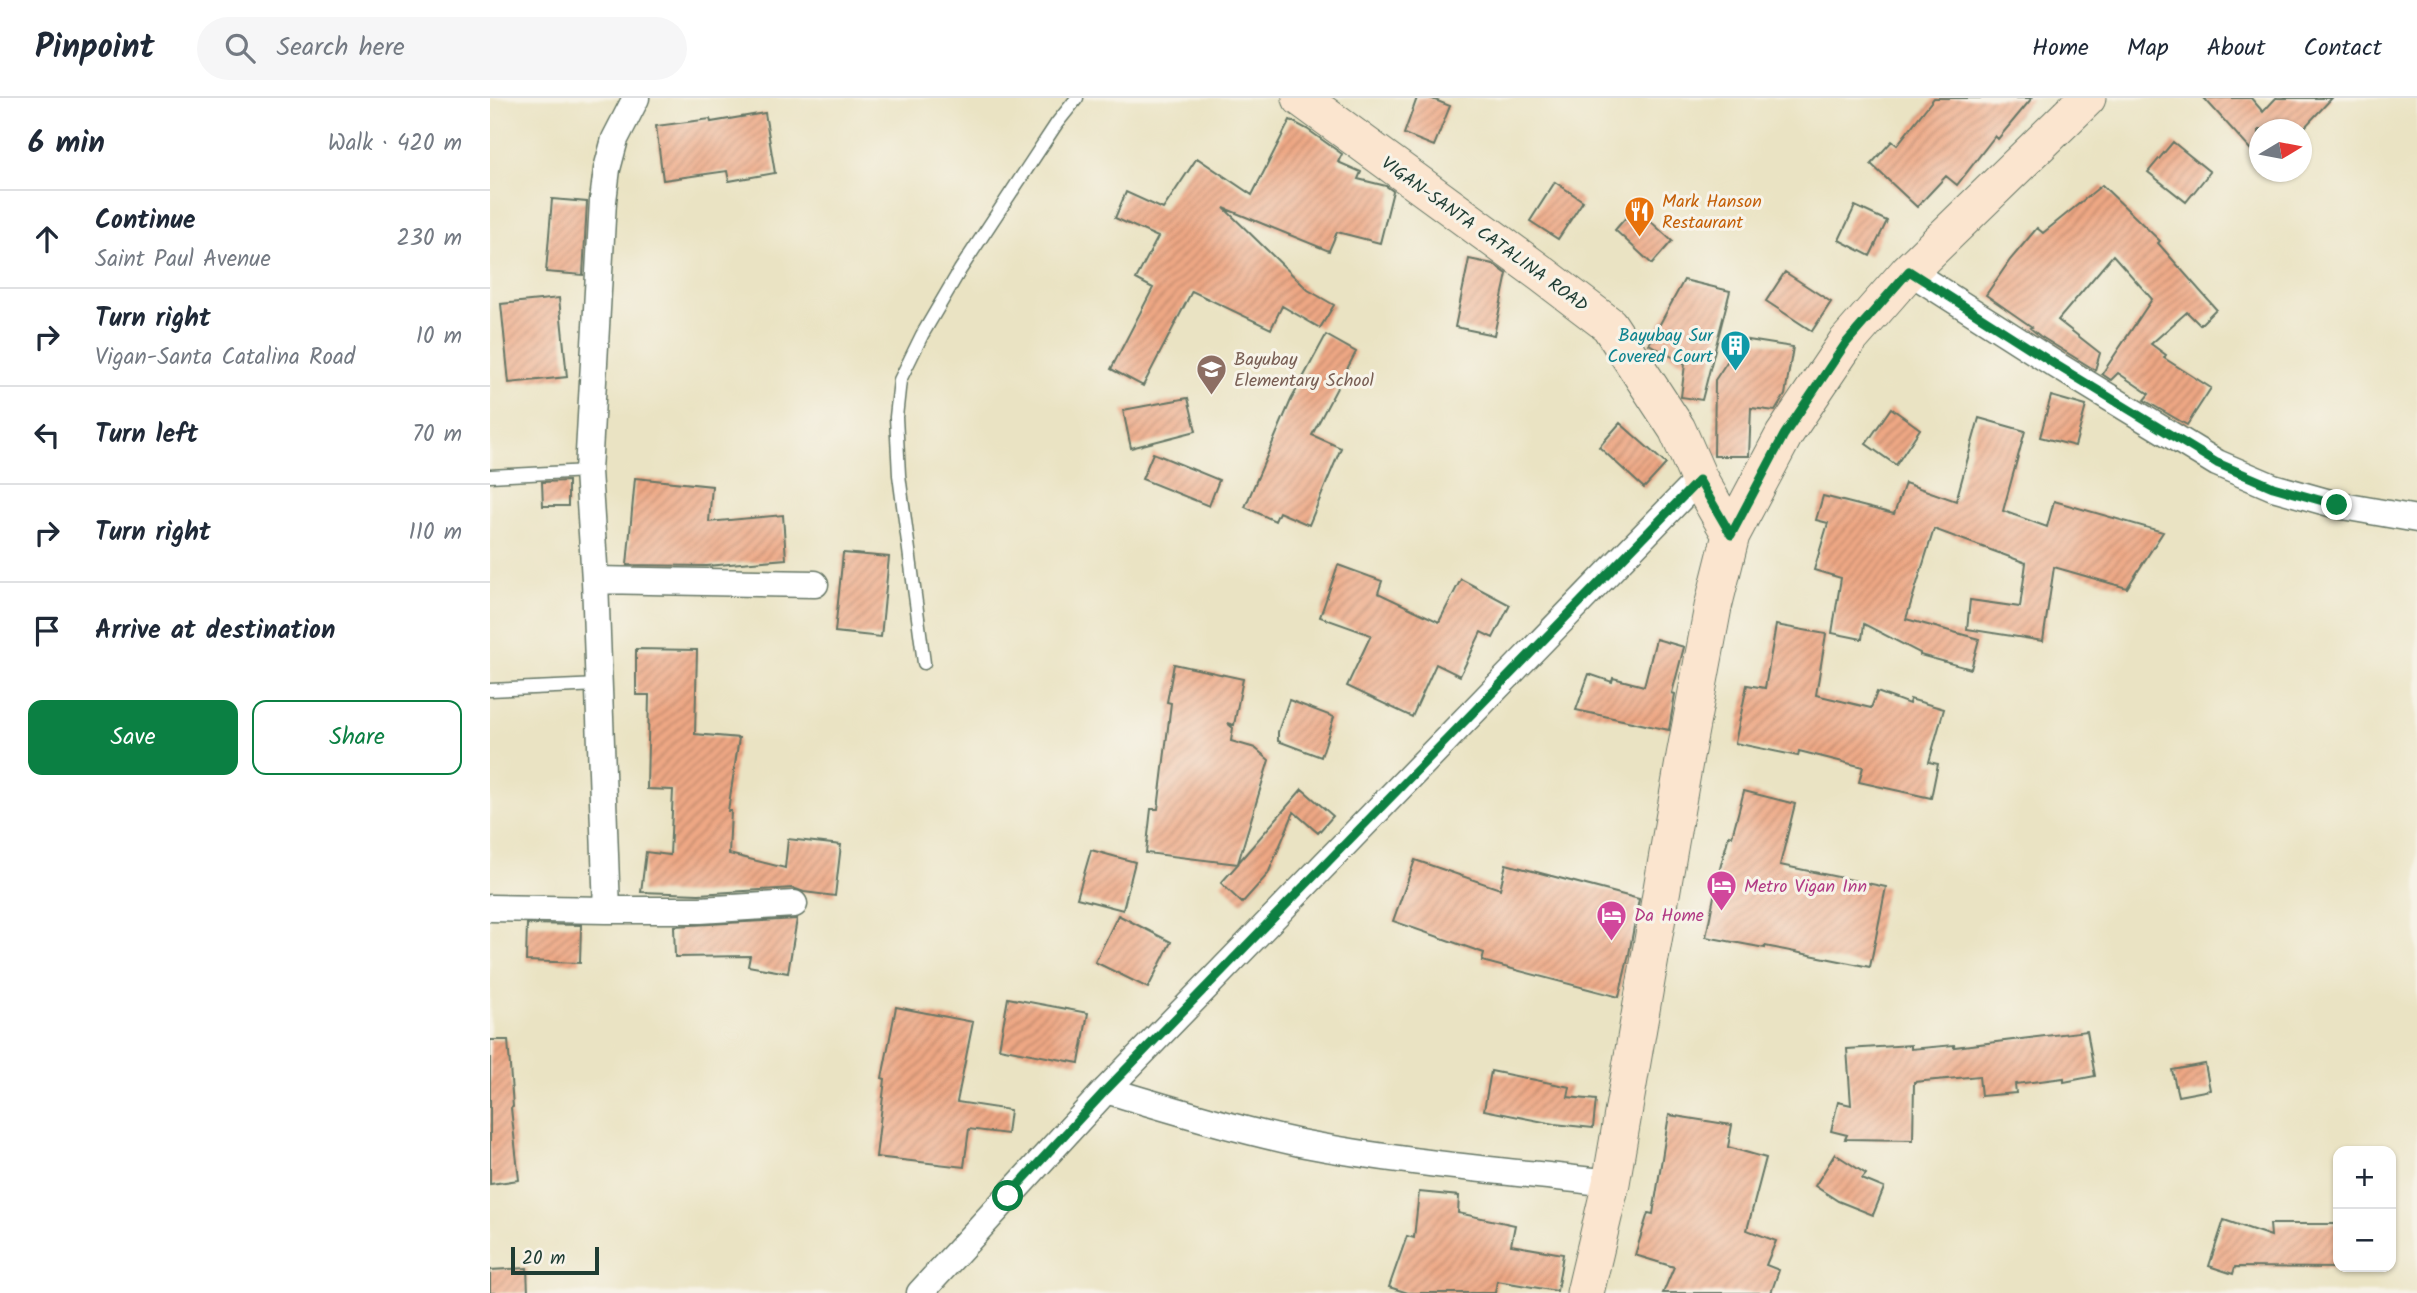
<!DOCTYPE html>
<html lang="en">
<head>
<meta charset="utf-8">
<style>
	body { margin:0; font-family:Kalam,sans-serif; background:#f6f6f7; color:#1f2937 }
	.controls { position:absolute; right:21px; bottom:21px; display:grid; overflow:hidden; border-radius:14px; box-shadow:0 2px 5px #0004 }
	.controls button { width:63px; height:63px; display:grid; place-items:center; padding:0; border:0; border-bottom:2px solid #e0e1e3; background:#fff; color:#1f2937; font:35px sans-serif }
	.compass { position:absolute; left:1759px; top:21px; width:63px; height:63px; border-radius:50%; background:#fff; box-shadow:0 2px 5px #0004; rotate:80deg }
	.scale { position:absolute; left:21px; bottom:18px; width:88px; box-sizing:border-box; padding-left:7px; border:4px solid #1f3d34; border-top:0; font-size:19px; line-height:24px; white-space:nowrap; color:#1f3d34; -webkit-text-stroke:5px #f7f3e8; paint-order:stroke }
	.stop { position:absolute; width:21px; height:21px; margin:-16px; border:5px solid #0b8043; border-radius:50%; background:#fff }
	.stop.end { background:#0b8043; border-color:#fff; box-shadow:0 2px 7px #0008 }
	.list { margin:0; padding:0; list-style:none }
	h2 { display:flex; justify-content:space-between; align-items:center; height:91px; margin:0; padding:0 28px; font-size:30px }
	h2 small { font-size:23px; font-weight:400; color:#747a83 }
	.list li { display:grid; grid-template-columns:46px 1fr auto; gap:21px; align-items:center; box-sizing:border-box; height:98px; padding:0 28px; border-top:2px solid #e0e1e3 }
	.list b { display:block; font-size:26px; white-space:nowrap }
	.list p { margin:0; font-size:23px; white-space:nowrap; color:#747a83 }
	.list em { font-size:23px; font-style:normal; color:#747a83 }
	.actions { display:flex; gap:14px; padding:21px 28px }
	.actions a { flex:1; padding:16px 0; border:2px solid #0b8043; border-radius:14px; text-align:center; font-size:24px; color:#0b8043 }
	.actions .main { background:#0b8043; color:#fff }
	.icon { flex:none; width:38px; height:38px; fill:none; stroke:currentColor; stroke-width:2; stroke-linecap:round; stroke-linejoin:round }
	.map { position:relative; flex:none; width:1927px; height:1195px; overflow:hidden }
	header { display:flex; align-items:center; gap:42px; box-sizing:border-box; height:98px; padding:0 35px; background:#fff; border-bottom:2px solid #e0e1e3 }
	header strong { font-size:33px }
	nav { display:flex; gap:38px; margin-inline-start:auto; font-size:24px }
	.search { width:490px; height:63px; background:#f6f6f7; display:flex; align-items:center; gap:18px; box-sizing:border-box; padding:0 24px; border-radius:38px; color:#747a83; font-size:26px }
	main { display:flex }
	aside { flex:1; background:#fff }
	.map>svg:first-child { display:block }
	.building { fill:url(#building-hatch) }
	.lines { fill:none; stroke-linecap:round; stroke-linejoin:round }
	.service-casing { stroke:#676; stroke-width:15 }
	.minor-casing { stroke:#676; stroke-width:29 }
	.secondary-casing { stroke:#676; stroke-width:39 }
	.service { stroke:#fff; stroke-width:12 }
	.minor { stroke:#fff; stroke-width:26 }
	.secondary { stroke:#fbe5cf; stroke-width:37 }
	.route { stroke:#0b8043; stroke-width:9 }
	.labels { text-anchor:middle; stroke-width:6; stroke-linejoin:round; paint-order:stroke }
	.food-label { font-size:18px; fill:#c56008; stroke:#f7f3e8; text-anchor:start }
	.street-label { font-size:18px; fill:#1f3d34; stroke:#f7f3e8 }
	.culture-label { font-size:18px; fill:#0d838f; stroke:#f7f3e8; text-anchor:end }
	.education-label { font-size:18px; fill:#785e54; stroke:#f7f3e8; text-anchor:start }
	.hotel-label { font-size:18px; fill:#b23c85; stroke:#f7f3e8; text-anchor:start }
</style>
</head>
<body>
<header>
<strong>Pinpoint</strong>
<div class="search"><svg class="icon" aria-label="search" viewBox="0 0 24 24"><circle cx="10" cy="10" r="6"/><path d="M15 15l6 6"/></svg>Search here</div>
<nav><a>Home</a><a>Map</a><a>About</a><a>Contact</a></nav>
</header>
<main>
<aside>
<h2>6 min<small>Walk · 420 m</small></h2>
<ul class="list">
<li><svg class="icon" aria-label="ahead" viewBox="0 0 24 24"><path d="M12 20V5M6 11l6-6 6 6"/></svg><div><b>Continue</b><p>Saint Paul Avenue</p></div><em>230 m</em></li>
<li><svg class="icon" aria-label="right" viewBox="0 0 24 24"><path d="M7 20v-9h11M14 6l5 5-5 5"/></svg><div><b>Turn right</b><p>Vigan-Santa Catalina Road</p></div><em>10 m</em></li>
<li><svg class="icon" aria-label="left" viewBox="0 0 24 24"><path d="M17 20v-9H6M10 6l-5 5 5 5"/></svg><div><b>Turn left</b></div><em>70 m</em></li>
<li><svg class="icon" aria-label="right" viewBox="0 0 24 24"><path d="M7 20v-9h11M14 6l5 5-5 5"/></svg><div><b>Turn right</b></div><em>110 m</em></li>
<li><svg class="icon" aria-label="arrive" viewBox="0 0 24 24"><path d="M6 21V4h12l-3 4 3 4H6"/></svg><div><b>Arrive at destination</b></div></li>
</ul>
<div class="actions"><a class="main">Save</a><a>Share</a></div>
</aside>
<div class="map">
<svg width="1927" height="1195" viewBox="0 0 1927 1195">
	<defs>
		<pattern id="building-hatch" width="6" height="6" patternUnits="userSpaceOnUse" patternTransform="scale(1.75)"><rect width="6" height="6" fill="#eea784"/><path d="M-1 1l2-2M0 6l6-6M5 7l2-2" fill="none" stroke="#c0896d"/></pattern>
	</defs>
	<rect width="100%" height="100%" fill="#f7f3e8"/>
	<filter id="ink" filterUnits="userSpaceOnUse"><feTurbulence type="fractalNoise" baseFrequency=".0143" numOctaves="2"/><feDisplacementMap in="SourceGraphic" scale="14" xChannelSelector="R" yChannelSelector="G"/><feConvolveMatrix kernelMatrix="1 2 1 2 8 2 1 2 1" color-interpolation-filters="sRGB"/></filter>
	<filter id="wash" filterUnits="userSpaceOnUse"><feTurbulence type="fractalNoise" baseFrequency=".00686" numOctaves="4" result="noise"/><feDisplacementMap in="SourceGraphic" scale="28" xChannelSelector="R" yChannelSelector="G"/><feGaussianBlur stdDeviation="1.57" result="paint"/><feColorMatrix in="noise" values="0 0 0 0 0 0 0 0 0 0 0 0 0 0 0 0 0 1.4 0 .05"/><feComposite in="paint" operator="in"/></filter>
	<g filter="url(#wash)">
		<rect width="100%" height="100%" fill="#eae3c3"/>
		<g id="blocks">
			<path class="building" d="M 927,0 L 940,0 L 960,8 L 944,48 L 914,36 Z
				M 1444,0 L 1542,0 L 1508,41 L 1505,38 L 1467,87 L 1456,78 L 1427,109 L 1381,66 L 1402,43 L 1407,47 Z
				M 1714,0 L 1761,0 L 1773,14 L 1786,0 L 1842,0 L 1812,32 L 1769,32 L 1769,61 Z
				M 275,15 L 285,75 L 239,83 L 237,73 L 173,82 L 166,28 L 220,21 L 221,24 Z
				M 800,22 L 817,31 L 852,56 L 848,64 L 871,74 L 868,81 L 896,88 L 903,93 L 890,145 L 847,134 L 839,153 L 734,110 L 818,192 L 844,207 L 830,230 L 792,208 L 781,231 L 702,193 L 653,288 L 621,271 L 663,190 L 646,181 L 668,139 L 625,120 L 636,94 L 673,111 L 707,60 L 762,97 Z
				M 1683,44 L 1720,74 L 1696,104 L 1658,74 Z
				M 1065,84 L 1093,103 L 1068,141 L 1040,123 Z
				M 1612,87 L 1670,143 L 1668,145 L 1726,211 L 1710,227 L 1697,214 L 1661,246 L 1676,257 L 1674,260 L 1721,290 L 1697,327 L 1654,302 L 1659,296 L 1628,275 L 1621,282 L 1612,276 L 1662,201 L 1623,157 L 1568,222 L 1610,255 L 1605,272 L 1550,238 L 1540,230 L 1542,229 L 1496,197 L 1520,162 L 1547,130 L 1553,135 Z
				M 62,101 L 97,104 L 93,177 L 56,174 Z
				M 1365,108 L 1397,123 L 1380,158 L 1349,142 Z
				M 1145,109 L 1182,143 L 1162,166 L 1125,132 Z
				M 979,161 L 1003,166 L 1017,176 L 1004,237 L 965,229 Z
				M 1295,174 L 1341,204 L 1322,233 L 1276,203 Z
				M 1194,182 L 1240,193 L 1212,302 L 1191,299 L 1195,266 L 1159,246 Z
				M 69,200 L 77,279 L 19,285 L 11,206 Z
				M 836,237 L 866,254 L 822,337 L 851,350 L 819,427 L 789,414 L 785,423 L 755,409 L 801,302 Z
				M 1252,241 L 1303,249 L 1295,297 L 1285,313 L 1261,310 L 1259,358 L 1224,358 L 1225,282 Z
				M 1561,298 L 1596,308 L 1585,348 L 1550,339 Z
				M 698,300 L 706,333 L 641,350 L 633,312 Z
				M 1401,310 L 1430,331 L 1406,367 L 1376,346 Z
				M 1489,320 L 1535,333 L 1513,413 L 1557,429 L 1564,403 L 1673,434 L 1637,490 L 1564,469 L 1553,543 L 1477,531 L 1480,502 L 1530,509 L 1536,465 L 1444,431 L 1416,521 L 1489,541 L 1481,571 L 1430,557 L 1430,555 L 1374,526 L 1372,541 L 1342,535 L 1351,480 L 1324,472 L 1338,425 L 1326,422 L 1333,398 L 1404,416 L 1415,385 L 1466,403 Z
				M 1130,325 L 1176,366 L 1154,390 L 1109,349 Z
				M 663,355 L 729,382 L 719,408 L 652,381 Z
				M 145,380 L 222,388 L 219,424 L 293,417 L 296,461 L 217,468 L 137,467 Z
				M 78,383 L 78,408 L 53,408 L 52,384 Z
				M 353,455 L 399,459 L 391,539 L 345,534 Z
				M 848,467 L 892,483 L 888,495 L 949,524 L 971,481 L 1020,507 L 1003,540 L 991,534 L 970,578 L 946,566 L 922,619 L 857,588 L 881,537 L 830,519 Z
				M 1286,527 L 1336,536 L 1326,597 L 1381,610 L 1387,594 L 1419,606 L 1420,601 L 1454,611 L 1439,664 L 1448,666 L 1441,700 L 1369,684 L 1373,669 L 1309,653 L 1308,658 L 1245,645 L 1257,587 L 1275,590 Z
				M 1166,541 L 1194,549 L 1182,595 L 1185,596 L 1179,632 L 1086,612 L 1099,576 L 1122,584 L 1123,580 L 1154,588 Z
				M 146,551 L 207,552 L 205,636 L 249,640 L 238,713 L 241,713 L 239,756 L 295,770 L 298,741 L 351,747 L 345,798 L 314,794 L 303,790 L 209,796 L 151,794 L 156,754 L 180,757 L 183,692 L 157,691 L 159,597 L 146,597 Z
				M 684,566 L 753,581 L 744,627 L 737,625 L 743,630 L 741,643 L 765,650 L 779,662 L 748,765 L 812,691 L 843,718 L 828,735 L 804,714 L 778,776 L 752,805 L 731,785 L 748,766 L 656,755 L 661,711 L 668,711 L 681,605 L 677,604 Z
				M 799,602 L 844,619 L 831,659 L 788,643 L 788,634 Z
				M 1254,693 L 1305,706 L 1290,767 L 1396,789 L 1380,869 L 1275,848 L 1275,850 L 1216,839 L 1228,778 L 1239,737 L 1242,738 Z
				M 601,752 L 645,764 L 633,812 L 587,800 Z
				M 925,762 L 1010,791 L 1016,766 L 1149,801 L 1139,856 L 1129,899 L 992,863 L 994,855 L 903,823 Z
				M 628,817 L 681,844 L 658,890 L 605,864 Z
				M 307,821 L 298,875 L 258,868 L 260,858 L 185,859 L 184,828 Z
				M 37,826 L 91,827 L 90,865 L 36,863 Z
				M 518,900 L 598,915 L 589,965 L 509,950 Z
				M 406,909 L 483,924 L 467,1004 L 520,1012 L 517,1036 L 479,1031 L 474,1069 L 386,1059 L 395,981 L 392,980 Z
				M 1597,933 L 1605,978 L 1574,984 L 1574,980 L 1525,986 L 1526,995 L 1491,998 L 1489,978 L 1424,984 L 1423,1042 L 1355,1041 L 1357,1037 L 1341,1033 L 1348,1004 L 1361,1007 L 1357,951 L 1421,947 L 1421,951 L 1464,947 L 1464,949 Z
				M 0,942 L 18,942 L 23,1009 L 21,1010 L 29,1082 L 0,1086 Z
				M 1715,966 L 1720,992 L 1688,998 L 1682,972 Z
				M 1001,973 L 1080,989 L 1078,999 L 1106,1002 L 1103,1030 L 1064,1026 L 994,1012 Z
				M 1179,1017 L 1242,1027 L 1238,1049 L 1276,1060 L 1257,1132 L 1286,1143 L 1276,1167 L 1289,1172 L 1281,1195 L 1173,1195 L 1184,1169 L 1145,1157 L 1158,1115 L 1163,1116 Z
				M 1345,1056 L 1376,1076 L 1372,1081 L 1394,1090 L 1383,1117 L 1348,1103 L 1325,1088 Z
				M 929,1094 L 969,1098 L 968,1115 L 1025,1127 L 1021,1147 L 1073,1156 L 1067,1193 L 1007,1183 L 1005,1195 L 918,1195 L 899,1189 L 917,1138 L 924,1140 Z
				M 1734,1122 L 1781,1138 L 1780,1126 L 1848,1126 L 1848,1170 L 1745,1169 L 1743,1176 L 1719,1168 Z
				M 37,1170 L 38,1195 L 0,1195 L 0,1172 Z"/>
		</g>
	</g>
	<g filter="url(#ink)">
		<use href="#blocks" fill-opacity="0" stroke="#676" stroke-width="2"/>
		<g class="lines">
			<defs>
				<path id="service" d="M 0,378 L 98,373
					M 434,565 L 409,377 L 406,319 L 410,282 L 432,237 L 470,172 L 567,25 L 587,0
					M 0,592 L 109,587"/>
				<path id="minor" d="M 1419,173 L 1563,265 L 1727,365 L 1783,389 L 1847,407 L 1927,421
					M 105,482 L 325,486
					M 0,810 L 117,812 L 105,482 L 98,373 L 113,103 L 117,71 L 125,41 L 146,0
					M 117,812 L 210,812 L 304,806
					M 616,992 C 680,1011 745,1031 810,1045 C 912,1065 1017,1073 1121,1085
					M 430,1195 L 616,992 L 1209,381"/>
				<path id="secondary" d="M 811,0 L 1052,176 L 1119,227 L 1187,331 L 1209,381 L 1241,437
					M 1095,1195 L 1121,1085 L 1195,658 L 1223,509 L 1241,437 L 1294,337 L 1356,245 L 1419,173 L 1597,0"/>
			</defs>
			<use href="#service" class="service-casing"/>
			<use href="#minor" class="minor-casing"/>
			<use href="#secondary" class="secondary-casing"/>
			<use href="#service" class="service"/>
			<use href="#minor" class="minor"/>
			<use href="#secondary" class="secondary"/>
		</g>
	</g>
	<g class="lines" filter="url(#ink)">
		<path class="route" d="M 518,1098 L 616,992 L 1209,382 L 1241,437 L 1294,337 L 1356,245 L 1419,173 L 1563,265 L 1727,365 L 1783,389 L 1847,407"/>
	</g>
	<defs>
		<symbol id="restaurant-pin" viewBox="-11 -11 22 30"><path d="M0 17L-7.5 6A9.5 9.5 0 1 1 7.5 6Z" fill="#e8710a" stroke="#f7f3e8"/><path d="M-5-6h1v4h1v-4h1v4h1v-4h1v5L-1.5 .5V6h-2V.5L-5-1ZM5-6V6H3V1.5H1.5Q1.5-4 5-6Z" fill="#fff"/></symbol>
		<symbol id="building-pin" viewBox="-11 -11 22 30"><path d="M0 17L-7.5 6A9.5 9.5 0 1 1 7.5 6Z" fill="#0f9aa8" stroke="#f7f3e8"/><path d="M-4-6H4V6H1V3H-1V6H-4ZM-2.5-4.3h1.7v1.8h-1.7ZM.8-4.3h1.7v1.8H.8ZM-2.5-1h1.7V.8h-1.7ZM.8-1h1.7V.8H.8Z" fill="#fff"/></symbol>
		<symbol id="school-pin" viewBox="-11 -11 22 30"><path d="M0 17L-7.5 6A9.5 9.5 0 1 1 7.5 6Z" fill="#8d6e63" stroke="#f7f3e8"/><path d="M0-5L7-2L0 1L-7-2ZM-4 1L0 2.5L4 1V4Q0 6-4 4Z" fill="#fff"/></symbol>
		<symbol id="hotel-pin" viewBox="-11 -11 22 30"><path d="M0 17L-7.5 6A9.5 9.5 0 1 1 7.5 6Z" fill="#d1479c" stroke="#f7f3e8"/><path d="M-6-4.5h1.5V1H6V5H4.5V3h-9V5H-6ZM-4 0a1.8 1.8 0 1 1 3.6 0ZM.5 0V-2.5h3Q6-2.5 6 0Z" fill="#fff"/></symbol>
	</defs>
	<g fill-rule="evenodd">
		<use href="#restaurant-pin" x="1132" y="96" width="35" height="47"/>
		<use href="#building-pin" x="1228" y="230" width="35" height="47"/>
		<use href="#school-pin" x="704" y="254" width="35" height="47"/>
		<use href="#hotel-pin" x="1214" y="770" width="35" height="47"/>
		<use href="#hotel-pin" x="1104" y="800" width="35" height="47"/>
	</g>
	<g class="labels">
		<g class="food-label">
			<text x="1172" y="109">Mark Hanson<tspan x="1172" dy="21">Restaurant</tspan></text>
		</g>
		<g class="street-label">
			<text transform="translate(995 136) rotate(36)" y="6">VIGAN-SANTA CATALINA ROAD</text>
		</g>
		<g class="culture-label">
			<text x="1223" y="243">Bayubay Sur<tspan x="1223" dy="21">Covered Court</tspan></text>
		</g>
		<g class="education-label">
			<text x="744" y="267">Bayubay<tspan x="744" dy="21">Elementary School</tspan></text>
		</g>
		<g class="hotel-label">
			<text x="1254" y="794">Metro Vigan Inn</text>
			<text x="1144" y="823">Da Home</text>
		</g>
	</g>
</svg>
<div class="controls">
<button>+</button>
<button>−</button>
</div>
<svg class="compass" viewBox="-18 -18 36 36"><path d="M0-13l5 13h-10z" fill="#e53935"/><path d="M0 13l5-13h-10z" fill="#747a83"/></svg>
<div class="scale">20 m</div>
<div class="stop" style="left:518px;top:1098px"></div>
<div class="stop end" style="left:1847px;top:407px"></div>
</div>
</main>
</body>
</html>
